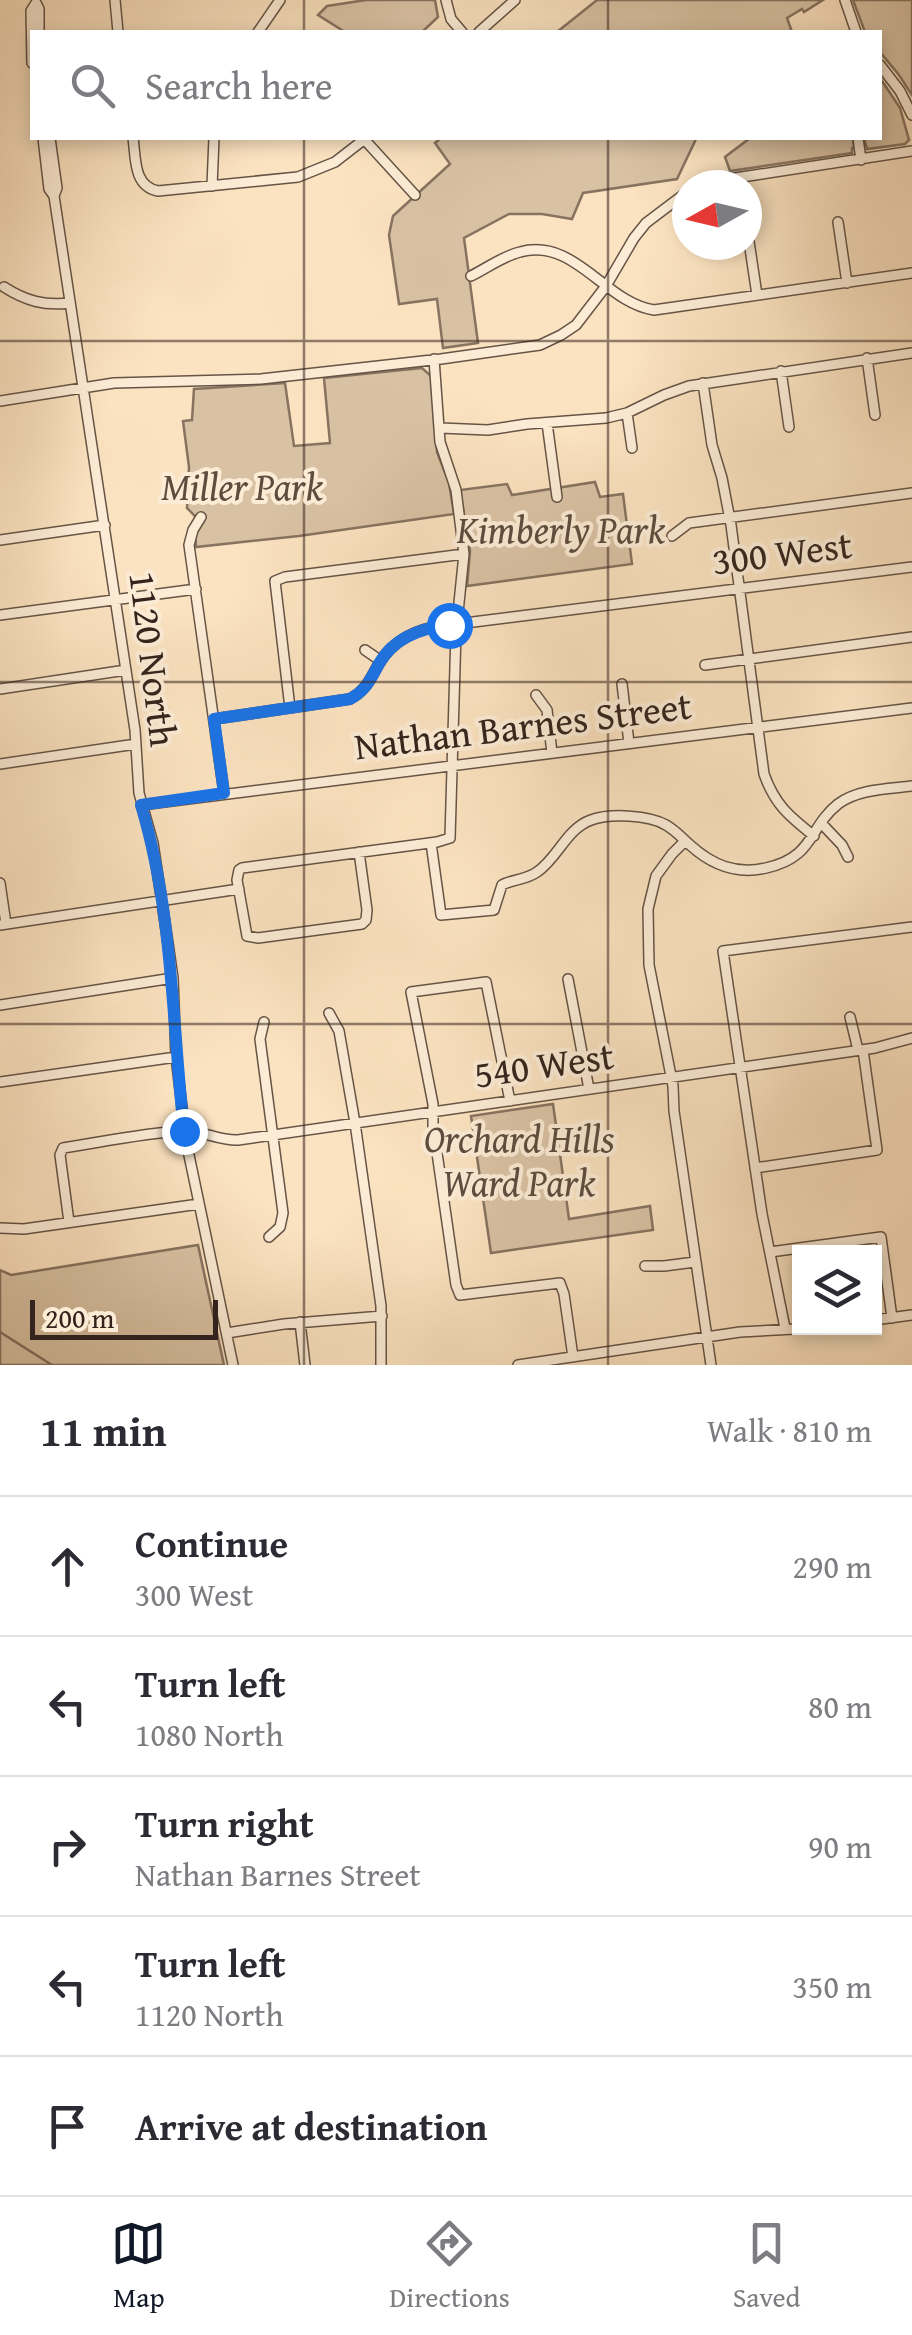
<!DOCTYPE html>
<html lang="en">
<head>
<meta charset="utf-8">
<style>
	body { margin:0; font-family:"Gentium Book Plus",serif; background:#f7f7f7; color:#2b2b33 }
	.controls { position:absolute; right:30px; bottom:30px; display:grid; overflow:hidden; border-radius:0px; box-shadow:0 5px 15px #0003 }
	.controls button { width:90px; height:90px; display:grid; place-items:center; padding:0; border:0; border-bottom:2px solid #e1e1e2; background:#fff; color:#2b2b33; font:50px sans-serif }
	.compass { position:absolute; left:672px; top:170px; width:90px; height:90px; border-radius:50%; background:#fff; box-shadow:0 5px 15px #0003; rotate:262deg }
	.scale { position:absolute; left:30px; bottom:25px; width:188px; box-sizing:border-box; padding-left:10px; border:5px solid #35241d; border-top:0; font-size:28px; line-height:35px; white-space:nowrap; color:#35241d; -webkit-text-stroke:8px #fcecd6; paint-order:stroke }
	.stop { position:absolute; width:30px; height:30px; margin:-22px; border:8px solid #1a73e8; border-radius:50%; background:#fff }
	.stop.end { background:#1a73e8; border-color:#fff; box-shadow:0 2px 10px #0008 }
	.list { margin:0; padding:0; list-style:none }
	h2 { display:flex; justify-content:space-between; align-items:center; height:130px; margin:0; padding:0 40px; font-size:42px }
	h2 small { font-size:32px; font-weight:400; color:#7c7c81 }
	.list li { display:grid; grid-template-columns:65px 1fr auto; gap:30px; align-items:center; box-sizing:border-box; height:140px; padding:0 40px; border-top:2px solid #e1e1e2 }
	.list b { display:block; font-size:38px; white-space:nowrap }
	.list p { margin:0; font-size:32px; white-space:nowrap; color:#7c7c81 }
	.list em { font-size:32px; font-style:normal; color:#7c7c81 }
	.icon { flex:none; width:55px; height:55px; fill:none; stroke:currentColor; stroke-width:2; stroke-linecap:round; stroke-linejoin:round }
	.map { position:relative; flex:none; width:912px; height:1365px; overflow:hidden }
	.search { position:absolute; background:#fff; box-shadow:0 5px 15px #0003; left:30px; right:30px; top:30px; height:110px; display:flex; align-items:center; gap:25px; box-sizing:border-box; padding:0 35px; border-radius:0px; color:#7c7c81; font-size:38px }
	.sheet { height:830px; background:#fff }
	nav { display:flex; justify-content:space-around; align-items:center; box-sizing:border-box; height:140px; border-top:2px solid #e1e1e2; background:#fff; font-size:28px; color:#7c7c81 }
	nav a { display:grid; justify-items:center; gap:5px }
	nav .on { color:#111827 }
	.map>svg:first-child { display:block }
	.green { fill:#d9c2a4; stroke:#877360; stroke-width:2.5 }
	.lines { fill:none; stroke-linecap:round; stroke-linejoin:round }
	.stream { stroke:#846f5e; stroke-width:2.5 }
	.minor-casing { stroke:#665446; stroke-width:12 }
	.minor { stroke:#fcecd6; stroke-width:9 }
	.route { stroke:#1a73e8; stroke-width:12 }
	.grid { fill:none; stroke:#35241d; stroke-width:2.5; stroke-opacity:0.55 }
	.labels { text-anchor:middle; stroke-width:8; stroke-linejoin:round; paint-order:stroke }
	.park-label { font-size:38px; font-style:italic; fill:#5e4c3f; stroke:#fcecd6 }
	.street-label { font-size:38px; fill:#35241d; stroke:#fcecd6 }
</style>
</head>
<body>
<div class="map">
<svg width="912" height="1365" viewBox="0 0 912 1365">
	<rect width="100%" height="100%" fill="#fbe2c0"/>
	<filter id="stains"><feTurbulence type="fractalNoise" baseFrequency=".002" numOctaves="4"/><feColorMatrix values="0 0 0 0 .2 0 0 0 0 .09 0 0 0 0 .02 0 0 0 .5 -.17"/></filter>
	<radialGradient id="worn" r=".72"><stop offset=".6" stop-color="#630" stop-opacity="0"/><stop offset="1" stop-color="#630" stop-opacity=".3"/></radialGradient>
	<path class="green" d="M 366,0 L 435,0 L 438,17 L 422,32 L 345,32 L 318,15 L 327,6 Z
		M 597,0 L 823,0 L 804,12 L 802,9 L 787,18 L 792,32 L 557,32 Z
		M 853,0 L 912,0 L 912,95 L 899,75 L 880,52 L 880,32 L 865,32 Z
		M 880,78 L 900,108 L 909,140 L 905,144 L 867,149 L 864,138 L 880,138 Z
		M 441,138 L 696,138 L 696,139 L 677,179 L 583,193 L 572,219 L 542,214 L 509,214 L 464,238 L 478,343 L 443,348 L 437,299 L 399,304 L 389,235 L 393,216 L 450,164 L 435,143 Z
		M 750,138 L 853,138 L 854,148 L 852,148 L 852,153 L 730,171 L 725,157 Z
		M 422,368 L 431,376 L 437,452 L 449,483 L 454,514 L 299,536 L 196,547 L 195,516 L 187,508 L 189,467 L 183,421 L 192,420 L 194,389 L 285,383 L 294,446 L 330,443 L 324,378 Z
		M 595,482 L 600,497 L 623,494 L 632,564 L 467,586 L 470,551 L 460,490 L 507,484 L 512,495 Z
		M 553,1104 L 569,1219 L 650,1206 L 653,1230 L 491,1253 L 471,1116 Z
		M 198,1245 L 224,1365 L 0,1365 L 0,1270 L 11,1275 Z"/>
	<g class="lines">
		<path class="stream" d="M 0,1332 L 52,1365"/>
		<defs>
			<path id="minor" d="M 115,0 L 118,32
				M 446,0 L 451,19 L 462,32
				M 845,0 L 856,32
				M 36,3 L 39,9 L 39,32
				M 258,32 L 280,0
				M 479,32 L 515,0
				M 32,63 L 31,11 L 36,3
				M 880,65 L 900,91 L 912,115
				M 43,138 L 49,189 L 54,196
				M 50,138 L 57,188 L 54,196 L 135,730 L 139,793 L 153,843 L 168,943 L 173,978 L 176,1057 L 186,1141 L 233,1365
				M 133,138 C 136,158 133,186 158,191 L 298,177 L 335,162 L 366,138
				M 363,138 L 415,195
				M 858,138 L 861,160
				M 704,185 L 729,179 L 912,151
				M 212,186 L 214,138
				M 838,222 L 847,283
				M 748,235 L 757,295
				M 471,276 C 487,268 503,256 520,252 C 575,237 605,303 654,310 L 912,273
				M 4,287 C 26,301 44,306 70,303
				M 867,358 L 875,415
				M 781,371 L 789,427
				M 703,383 L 712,445 L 722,478 L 731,525 L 764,774 C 775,805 789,816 814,836
				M 0,401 L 114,383 L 261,379 L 441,359 L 540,345 L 561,335 L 576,325 L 606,286 L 634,238 L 646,223 L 687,192
				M 627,413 L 632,448
				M 547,423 L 557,497
				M 440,428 L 488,430 L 527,424 L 606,418 L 627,413 L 664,395 L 689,386 L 912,353
				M 201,517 L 193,530 L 189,545 L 224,793
				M 672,536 L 689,523 L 912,493
				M 0,540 L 105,525
				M 0,615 L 196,589
				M 365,650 L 381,661
				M 705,665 L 912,637
				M 622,684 L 629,743
				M 0,689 L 126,670
				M 536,695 L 547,710 L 552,753
				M 290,708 L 275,581 L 285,577 L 464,554
				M 214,719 L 350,699 C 367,690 370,678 380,662 C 392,643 411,632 433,627 L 912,567
				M 0,764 L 136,744
				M 141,805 L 912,708
				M 822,824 L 842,845 L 848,857
				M 685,841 L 672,854 L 656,876 L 648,909 L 649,965 L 673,1086 L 674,1111 L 711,1365
				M 431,843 L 441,915 L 494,910 L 502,885 C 513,879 526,880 537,872 C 558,858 566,829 591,820 C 610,813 649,815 666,825 C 675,830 682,838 690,845 C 712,865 736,875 766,868 C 815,857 808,828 838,804 C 858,789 888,789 912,786
				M 359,852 L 367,910 L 366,920 L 362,924 L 258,938 L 247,936 L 237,880 L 239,870 L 242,868 L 437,842 L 450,838 L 456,632 L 464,554 L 456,490 L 440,442 L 434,359
				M 0,883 L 6,924
				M 0,925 L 239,889
				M 568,979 L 589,1089
				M 0,1005 L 173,978
				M 329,1013 L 339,1031 L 355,1123 L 381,1306 L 381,1365
				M 850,1017 L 858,1050
				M 264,1022 L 260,1039 L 283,1213 L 280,1227 L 269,1237
				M 0,1082 L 176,1057
				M 510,1101 L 486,982 L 411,992 L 433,1104 L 433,1125 L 456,1285 L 460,1295 L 560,1283 L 564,1294 L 573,1357
				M 755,1168 L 877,1150 L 863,1050
				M 69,1222 L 60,1155 L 63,1148 C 102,1142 143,1133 183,1131 C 202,1130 219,1141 238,1140 L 875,1048 L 912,1038
				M 0,1228 L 24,1229 L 199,1204
				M 770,1252 L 881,1237 L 892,1318
				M 645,1266 L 664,1266 L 695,1262
				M 874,1320 L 912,1315
				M 300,1322 L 305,1365
				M 785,1328 L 762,1214 L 723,951 L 912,927
				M 227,1333 L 284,1324 L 382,1316
				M 518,1365 L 740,1332 L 813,1328"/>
		</defs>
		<use href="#minor" class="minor-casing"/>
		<use href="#minor" class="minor"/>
	</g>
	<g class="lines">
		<path class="route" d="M 184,1131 C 172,1022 173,911 141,805 L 224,793 L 214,719 L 350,699 C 367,690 371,678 380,662 C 395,637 421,628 449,625"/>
	</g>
	<path class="grid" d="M 304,0 L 304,32M 608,0 L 608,32M 304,138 L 304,1365M 608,138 L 608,1365M 0,341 L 912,341M 0,682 L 912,682M 0,1024 L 912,1024"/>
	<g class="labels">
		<g class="park-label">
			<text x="242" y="500">Miller Park</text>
			<text x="561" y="543">Kimberly Park</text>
			<text x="519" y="1152">Orchard Hills<tspan x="519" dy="44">Ward Park</tspan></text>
		</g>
		<g class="street-label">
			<text transform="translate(782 553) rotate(-7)" y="13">300 West</text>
			<text transform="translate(153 659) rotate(83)" y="13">1120 North</text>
			<text transform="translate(523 726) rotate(-7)" y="13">Nathan Barnes Street</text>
			<text transform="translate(544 1065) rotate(-8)" y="13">540 West</text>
		</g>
	</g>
	<rect width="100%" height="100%" filter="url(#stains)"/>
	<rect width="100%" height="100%" fill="url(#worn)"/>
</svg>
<div class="controls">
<button><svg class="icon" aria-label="layers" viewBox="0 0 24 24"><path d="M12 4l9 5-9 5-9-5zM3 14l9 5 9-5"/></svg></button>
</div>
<svg class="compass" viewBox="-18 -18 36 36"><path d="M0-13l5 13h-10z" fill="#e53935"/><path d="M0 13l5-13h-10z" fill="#7c7c81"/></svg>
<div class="scale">200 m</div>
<div class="stop" style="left:449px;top:625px"></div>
<div class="stop end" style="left:184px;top:1131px"></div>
<div class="search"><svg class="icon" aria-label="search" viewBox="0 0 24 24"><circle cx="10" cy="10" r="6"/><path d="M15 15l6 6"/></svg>Search here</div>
</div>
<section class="sheet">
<h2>11 min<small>Walk · 810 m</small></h2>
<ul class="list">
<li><svg class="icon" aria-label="ahead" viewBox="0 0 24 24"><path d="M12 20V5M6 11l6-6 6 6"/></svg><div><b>Continue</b><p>300 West</p></div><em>290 m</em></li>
<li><svg class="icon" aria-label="left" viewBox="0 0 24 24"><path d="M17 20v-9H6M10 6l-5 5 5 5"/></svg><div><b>Turn left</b><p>1080 North</p></div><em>80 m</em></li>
<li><svg class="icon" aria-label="right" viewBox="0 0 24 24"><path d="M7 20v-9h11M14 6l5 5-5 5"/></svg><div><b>Turn right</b><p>Nathan Barnes Street</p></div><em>90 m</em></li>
<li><svg class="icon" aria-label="left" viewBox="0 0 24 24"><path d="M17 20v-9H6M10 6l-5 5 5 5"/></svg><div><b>Turn left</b><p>1120 North</p></div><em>350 m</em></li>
<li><svg class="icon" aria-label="arrive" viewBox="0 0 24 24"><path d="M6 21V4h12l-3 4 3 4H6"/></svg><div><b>Arrive at destination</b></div></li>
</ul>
</section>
<nav>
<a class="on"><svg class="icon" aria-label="map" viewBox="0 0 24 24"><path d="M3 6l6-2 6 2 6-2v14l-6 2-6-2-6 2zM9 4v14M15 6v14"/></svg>Map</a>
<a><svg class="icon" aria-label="directions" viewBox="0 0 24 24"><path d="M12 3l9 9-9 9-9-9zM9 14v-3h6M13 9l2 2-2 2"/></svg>Directions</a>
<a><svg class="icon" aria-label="saved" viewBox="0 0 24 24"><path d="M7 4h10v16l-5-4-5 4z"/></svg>Saved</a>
</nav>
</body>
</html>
